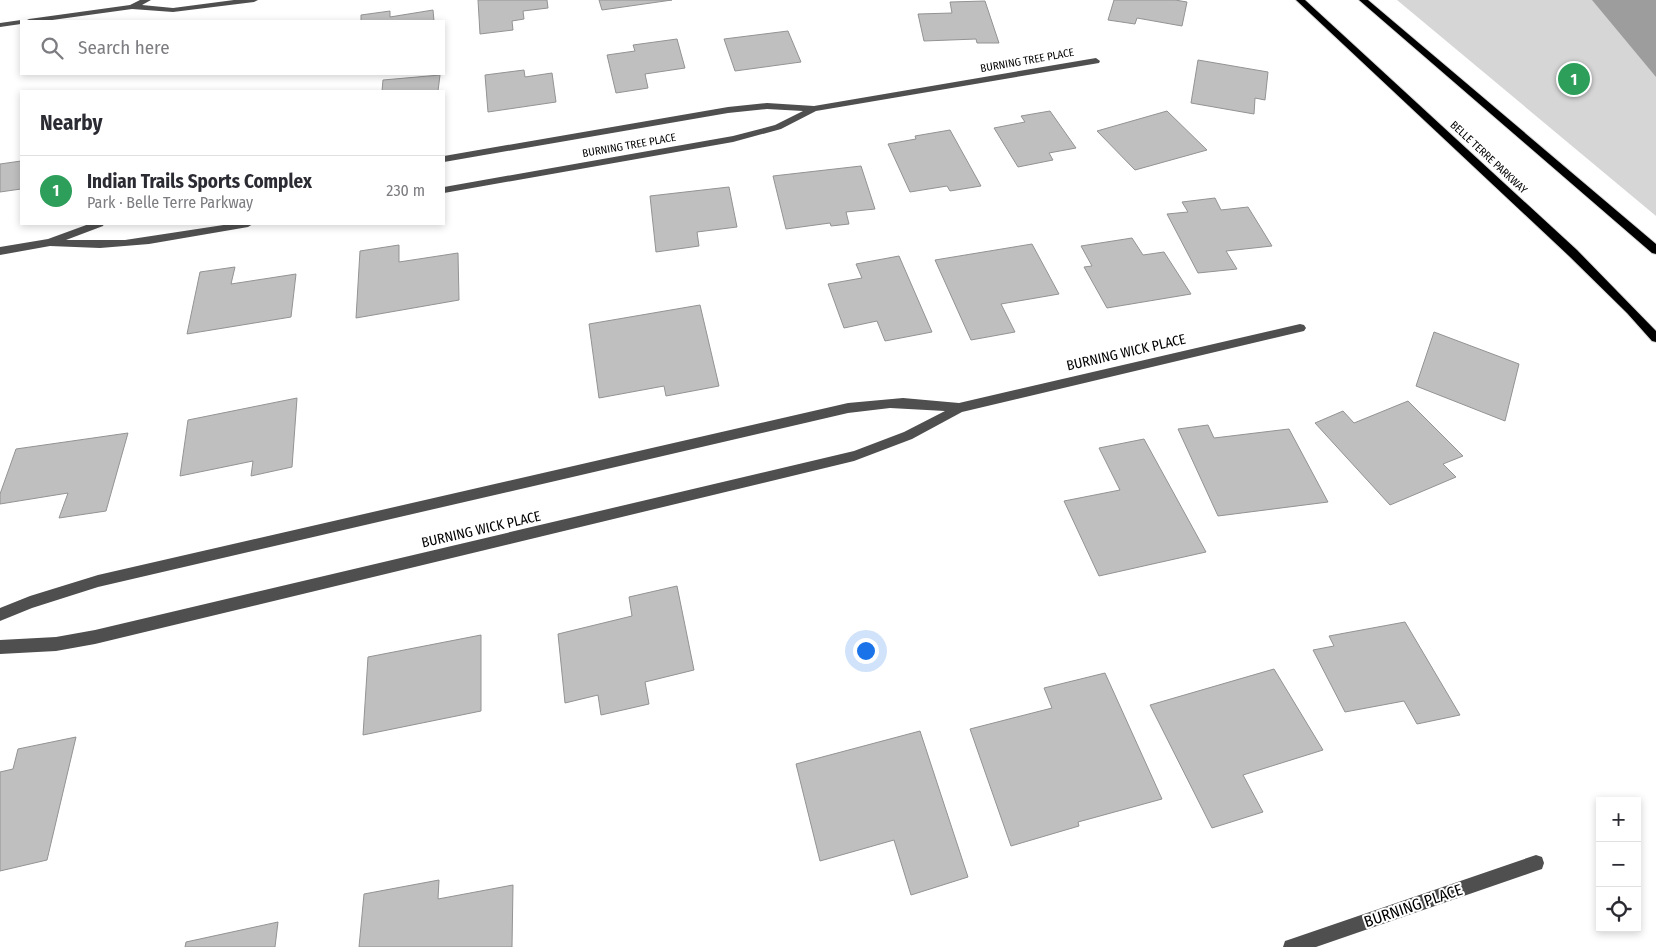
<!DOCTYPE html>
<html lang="en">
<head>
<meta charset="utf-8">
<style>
	body { margin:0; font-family:"Fira Sans Condensed",sans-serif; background:#f7f7f7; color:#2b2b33 }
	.controls { position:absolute; right:15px; bottom:15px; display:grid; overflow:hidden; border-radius:0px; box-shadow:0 2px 8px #0003 }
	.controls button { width:45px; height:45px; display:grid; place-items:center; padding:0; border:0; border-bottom:1px solid #e1e1e2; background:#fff; color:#2b2b33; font:25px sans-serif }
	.you { position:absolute; left:865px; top:650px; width:18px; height:18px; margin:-12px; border:4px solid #fff; border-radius:50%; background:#1a73e8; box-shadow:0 0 0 8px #1a73e833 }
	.badge { display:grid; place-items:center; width:32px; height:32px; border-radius:50%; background:#1a73e8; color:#fff; font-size:16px; font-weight:700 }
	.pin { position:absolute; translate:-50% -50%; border:2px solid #fff; box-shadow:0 1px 5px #0006 }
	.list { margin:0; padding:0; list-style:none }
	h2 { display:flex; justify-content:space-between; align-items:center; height:65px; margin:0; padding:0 20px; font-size:21px }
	h2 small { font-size:16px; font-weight:400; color:#7c7c81 }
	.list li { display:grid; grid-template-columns:32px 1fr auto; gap:15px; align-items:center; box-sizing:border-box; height:70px; padding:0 20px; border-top:1px solid #e1e1e2 }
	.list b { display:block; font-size:19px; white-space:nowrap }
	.list p { margin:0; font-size:16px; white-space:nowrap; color:#7c7c81 }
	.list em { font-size:16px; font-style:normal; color:#7c7c81 }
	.icon { flex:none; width:28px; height:28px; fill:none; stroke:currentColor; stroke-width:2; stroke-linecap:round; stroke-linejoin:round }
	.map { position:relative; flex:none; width:1656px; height:947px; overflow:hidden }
	.search { position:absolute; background:#fff; box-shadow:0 2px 8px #0003; left:20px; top:20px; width:425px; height:55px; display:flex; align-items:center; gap:12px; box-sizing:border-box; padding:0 18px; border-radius:0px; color:#7c7c81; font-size:19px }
	.panel { position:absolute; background:#fff; box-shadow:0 2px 8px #0003; left:20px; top:90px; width:425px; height:135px; border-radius:0px }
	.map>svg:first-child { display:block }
	.green { fill:#d6d6d6 }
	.water { fill:#9d9d9d }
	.building { fill:#bfbfbf; stroke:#939393 }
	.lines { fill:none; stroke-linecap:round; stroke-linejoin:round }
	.major-casing { stroke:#dbdbdb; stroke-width:2 }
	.minor { fill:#4f4f4f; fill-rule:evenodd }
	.major { fill:#000; fill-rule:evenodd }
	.labels { text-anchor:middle; stroke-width:4; stroke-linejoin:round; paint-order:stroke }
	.far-street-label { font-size:11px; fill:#000; stroke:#fff }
	.street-label { font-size:14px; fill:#000; stroke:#fff }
	.near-street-label { font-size:16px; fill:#000; stroke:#fff }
</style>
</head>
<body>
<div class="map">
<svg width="1656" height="947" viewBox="0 0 1656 947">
	<rect width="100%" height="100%" fill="#fff"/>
	<path class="green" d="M 1397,0 L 1656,0 L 1656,216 Z"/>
	<path class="water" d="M 1592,0 L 1656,0 L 1656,77 Z"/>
	<path class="building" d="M 478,0 L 547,0 L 548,8 L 523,11 L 524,19 L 512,21 L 513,30 L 480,34 Z
		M 599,0 L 672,0 L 602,10 Z
		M 1114,0 L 1175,0 L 1187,2 L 1182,26 L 1137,18 L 1135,24 L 1108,20 Z
		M 985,1 L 999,43 L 977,43 L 976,39 L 924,41 L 918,14 L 952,13 L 950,2 Z
		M 433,10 L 434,21 L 361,21 L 361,15 L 390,11 L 390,17 Z
		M 788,31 L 801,62 L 735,71 L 724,39 Z
		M 677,39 L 685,68 L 645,74 L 648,88 L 616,93 L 607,55 L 635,51 L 633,45 Z
		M 1198,60 L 1268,72 L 1265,100 L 1255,98 L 1254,114 L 1191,103 Z
		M 524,70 L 525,77 L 552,73 L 556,102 L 488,112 L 485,75 Z
		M 440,75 L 438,91 L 382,91 L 383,80 Z
		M 1050,111 L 1076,148 L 1049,153 L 1053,160 L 1018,167 L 994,128 L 1025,122 L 1021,116 Z
		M 1167,111 L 1207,150 L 1135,170 L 1097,131 Z
		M 950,130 L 981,186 L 950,191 L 947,186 L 910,192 L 888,144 L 916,139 L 915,136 Z
		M 21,161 L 21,189 L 0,192 L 0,164 Z
		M 861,166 L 875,209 L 846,212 L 849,224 L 831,226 L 830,223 L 786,229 L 773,176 Z
		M 729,187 L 737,227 L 697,232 L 699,246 L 656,252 L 650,196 Z
		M 1215,198 L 1221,210 L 1248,207 L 1272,246 L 1226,251 L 1237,269 L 1198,273 L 1167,214 L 1188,212 L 1182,202 Z
		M 1132,238 L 1143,255 L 1164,252 L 1191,294 L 1107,308 L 1084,267 L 1092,266 L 1081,246 Z
		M 1032,244 L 1059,294 L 1001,304 L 1015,332 L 971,340 L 935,260 Z
		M 399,245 L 399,262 L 458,253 L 459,300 L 356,318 L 360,251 Z
		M 899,256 L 932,332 L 885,341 L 877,321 L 844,328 L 828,284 L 862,278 L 856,264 Z
		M 235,267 L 231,284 L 296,274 L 291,317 L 187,334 L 200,272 Z
		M 700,305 L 719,386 L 666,396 L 664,386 L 599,398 L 589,324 Z
		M 1434,332 L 1519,364 L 1505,421 L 1416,386 Z
		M 297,398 L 292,467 L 251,476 L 253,461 L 180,476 L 188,420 Z
		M 1408,401 L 1463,456 L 1443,464 L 1456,477 L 1390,505 L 1315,423 L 1343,411 L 1354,423 Z
		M 1208,425 L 1214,438 L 1289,429 L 1328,502 L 1218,516 L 1178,429 Z
		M 128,433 L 106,511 L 59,518 L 68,493 L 0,504 L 0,494 L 16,449 Z
		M 1144,439 L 1206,552 L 1099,576 L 1064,501 L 1120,490 L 1099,448 Z
		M 677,586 L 694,670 L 645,682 L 649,704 L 601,715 L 598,695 L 565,703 L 558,634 L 632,616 L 629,597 Z
		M 1405,622 L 1460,715 L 1417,724 L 1404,701 L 1345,712 L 1313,650 L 1334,646 L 1329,636 Z
		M 481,635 L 481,711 L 363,735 L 368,657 Z
		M 1274,669 L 1323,750 L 1243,775 L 1263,812 L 1212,828 L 1150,705 Z
		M 1105,673 L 1162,799 L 1078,822 L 1079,826 L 1011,846 L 970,729 L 1052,708 L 1044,688 Z
		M 920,731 L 968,877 L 911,895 L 894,840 L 820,861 L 796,764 Z
		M 76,737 L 47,860 L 0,871 L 0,772 L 13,769 L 18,749 Z
		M 439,880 L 438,899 L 513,885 L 512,947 L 359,947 L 364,894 Z
		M 278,922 L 275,947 L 185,947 L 186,942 Z"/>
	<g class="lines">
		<defs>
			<path id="major" d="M 1296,0 L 1305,0 L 1577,250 L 1656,331 L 1656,342 L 1652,341 L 1627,313 L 1569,256 Z
				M 1359,0 L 1368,0 L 1656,244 L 1656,254 L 1652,253 Z"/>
		</defs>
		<use href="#major" class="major-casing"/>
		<path class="minor" d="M 140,0 L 151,0 L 142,5 L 173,8 L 234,0 L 258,0 L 254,2 L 173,12 L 132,9 L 45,21 L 25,21 L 29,19 L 130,5 Z
			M 21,20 L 25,21 L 21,21 L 21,24 L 0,27 L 0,23 Z
			M 1096,58 L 1100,61 L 1099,63 L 816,111 L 781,129 L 733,142 L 444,193 L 444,187 L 733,136 L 775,125 L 803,111 L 767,109 L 728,113 L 444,162 L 444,156 L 728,107 L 767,103 L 814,106 Z
			M 89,224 L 104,224 L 103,226 L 66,240 L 125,240 L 230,224 L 253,224 L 248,227 L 149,244 L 100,248 L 50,246 L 0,255 L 0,247 L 48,239 Z
			M 1300,324 L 1304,325 L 1306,328 L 1304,331 L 962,412 L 912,439 L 854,461 L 95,644 L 56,651 L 0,654 L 0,640 L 56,637 L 95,630 L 854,451 L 904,432 L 945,411 L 890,408 L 848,413 L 98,587 L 32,608 L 0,621 L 0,608 L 30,596 L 98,575 L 848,403 L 903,398 L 959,403 Z
			M 1536,855 L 1542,857 L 1544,863 L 1542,869 L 1536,871 L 1316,947 L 1283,947 L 1285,941 L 1291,939 Z"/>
		<use href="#major" class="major"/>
	</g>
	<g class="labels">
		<g class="far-street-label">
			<text transform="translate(1027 60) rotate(-10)" y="4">BURNING TREE PLACE</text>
			<text transform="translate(629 145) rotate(-10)" y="4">BURNING TREE PLACE</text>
			<text transform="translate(1489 157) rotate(43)" y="4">BELLE TERRE PARKWAY</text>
		</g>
		<g class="street-label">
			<text transform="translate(1126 352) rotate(-13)" y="5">BURNING WICK PLACE</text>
			<text transform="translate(481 529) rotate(-13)" y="5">BURNING WICK PLACE</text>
		</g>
		<g class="near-street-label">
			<text transform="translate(1413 905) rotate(-19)" y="6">BURNING PLACE</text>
		</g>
	</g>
</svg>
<div class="controls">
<button>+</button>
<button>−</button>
<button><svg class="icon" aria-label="locate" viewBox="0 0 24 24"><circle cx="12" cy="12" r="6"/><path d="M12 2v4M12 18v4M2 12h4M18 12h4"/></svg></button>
</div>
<div class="you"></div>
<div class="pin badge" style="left:1574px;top:79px;background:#2e9e5b">1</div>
<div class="search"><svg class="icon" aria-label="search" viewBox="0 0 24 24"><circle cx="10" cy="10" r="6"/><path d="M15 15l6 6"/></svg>Search here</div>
<section class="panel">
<h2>Nearby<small></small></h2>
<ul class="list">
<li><span class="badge" style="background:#2e9e5b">1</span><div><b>Indian Trails Sports Complex</b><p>Park · Belle Terre Parkway</p></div><em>230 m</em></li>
</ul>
</section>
</div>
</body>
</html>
